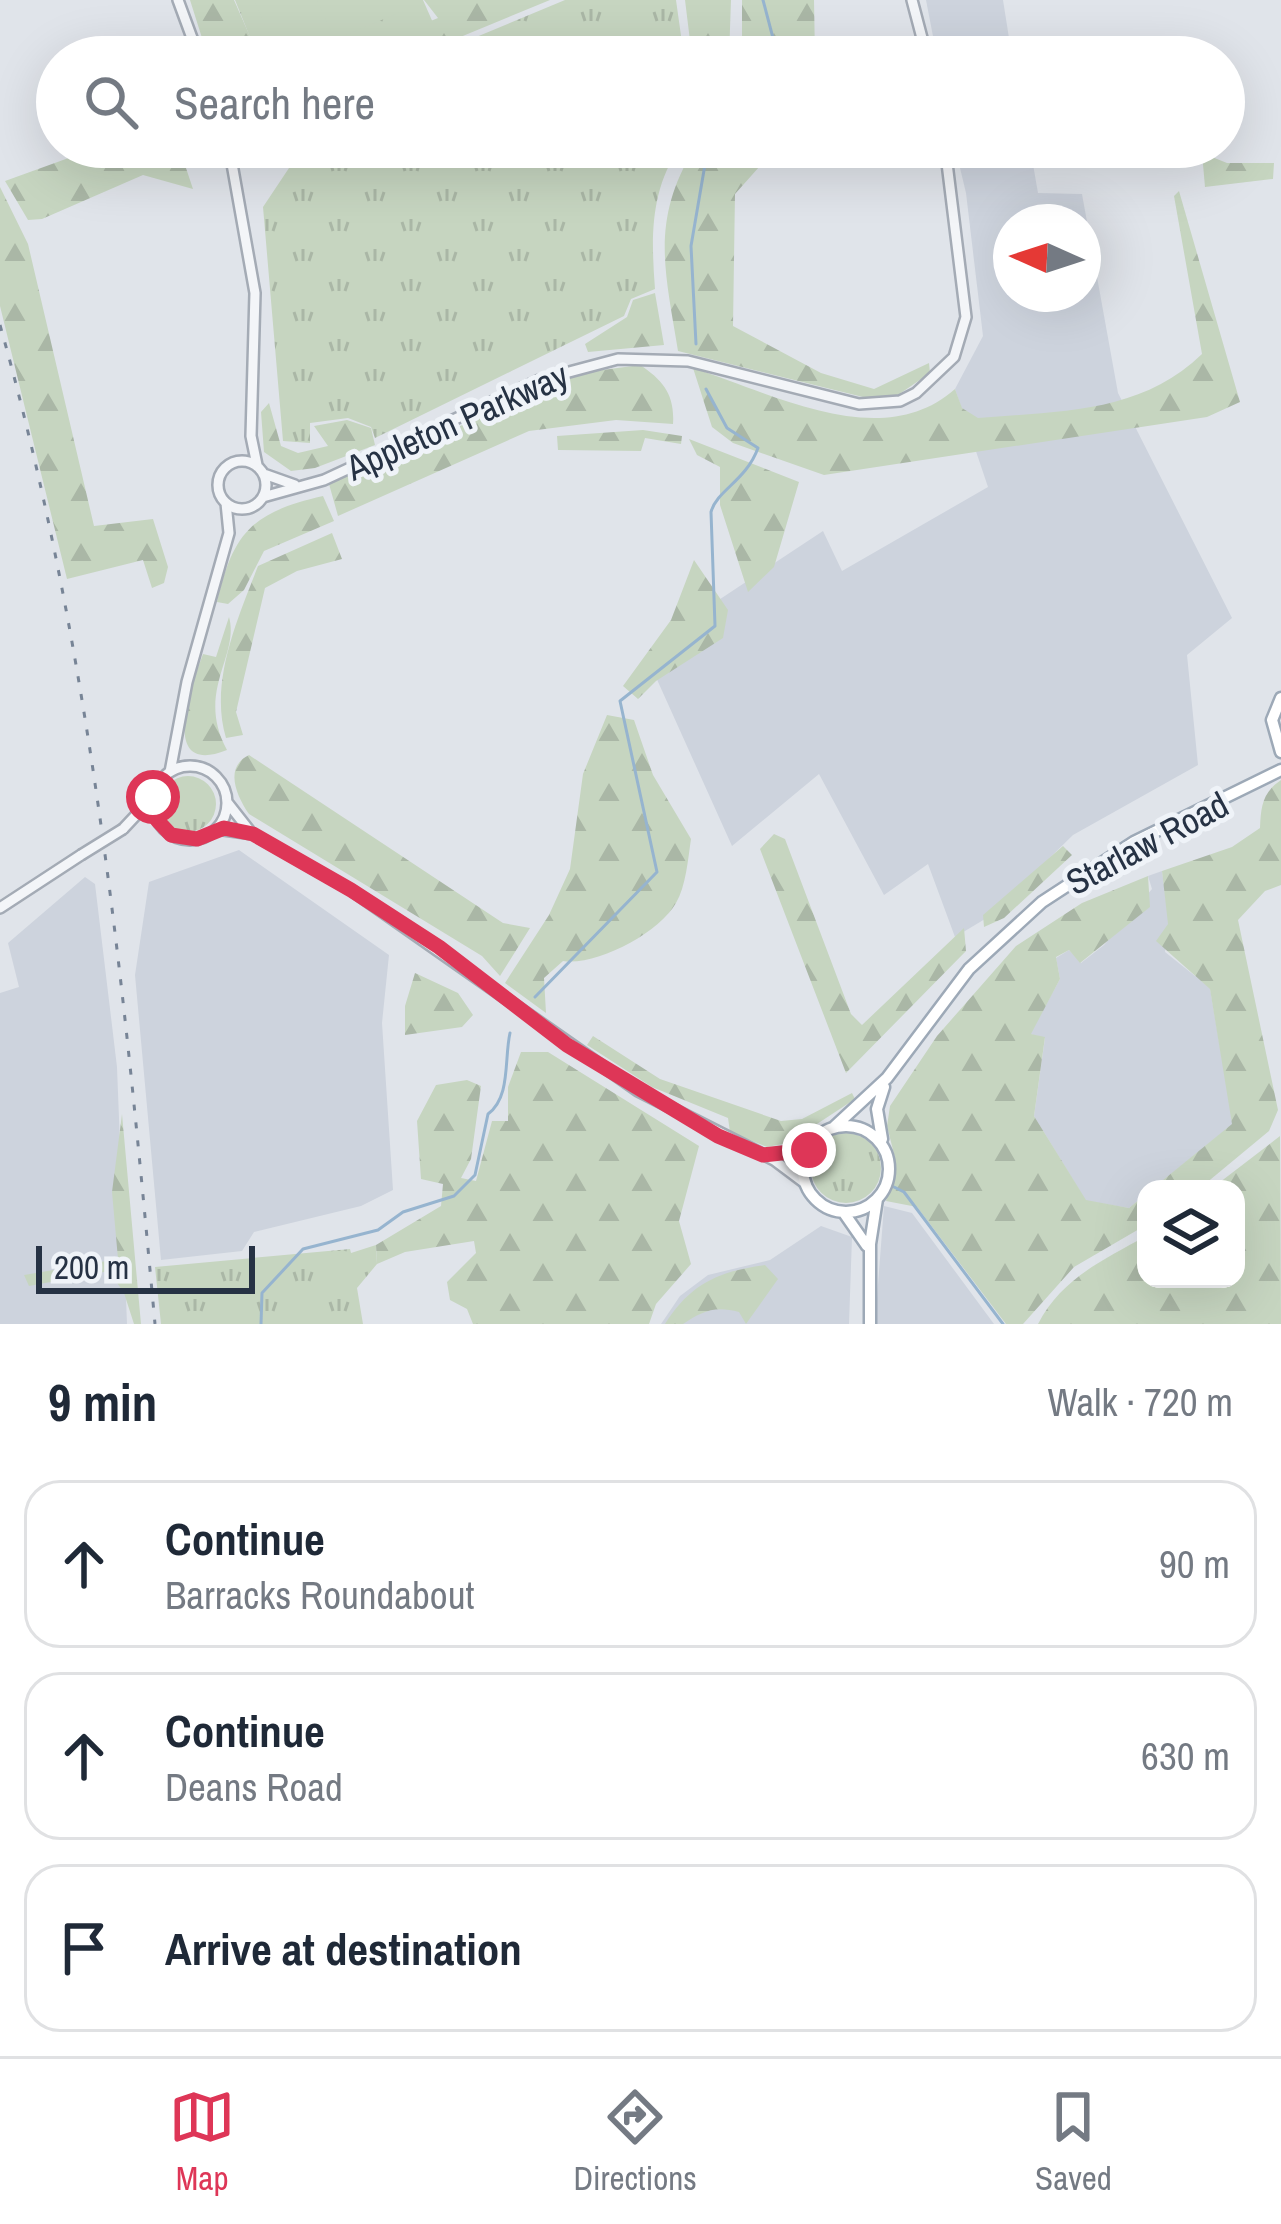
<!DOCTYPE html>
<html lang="en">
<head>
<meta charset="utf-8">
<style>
	body { margin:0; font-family:"Archivo Narrow",sans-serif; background:#f6f6f7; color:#1f2937 }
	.controls { position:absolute; right:36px; bottom:36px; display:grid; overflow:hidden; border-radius:24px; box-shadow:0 12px 48px #0002 }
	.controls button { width:108px; height:108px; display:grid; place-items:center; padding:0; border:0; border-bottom:3px solid #e0e1e3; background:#fff; color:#1f2937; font:60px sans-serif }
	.compass { position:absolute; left:993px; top:204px; width:108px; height:108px; border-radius:50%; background:#fff; box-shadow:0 12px 48px #0002; rotate:273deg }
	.scale { position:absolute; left:36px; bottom:30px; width:219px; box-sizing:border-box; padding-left:12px; border:6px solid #263244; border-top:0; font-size:33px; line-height:42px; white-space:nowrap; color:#263244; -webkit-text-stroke:9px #eff3f8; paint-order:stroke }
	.stop { position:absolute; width:36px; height:36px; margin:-27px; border:9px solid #de3657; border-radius:50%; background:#fff }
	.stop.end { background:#de3657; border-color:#fff; box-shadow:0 3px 12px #0008 }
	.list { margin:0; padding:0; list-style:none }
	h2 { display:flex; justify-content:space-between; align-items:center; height:156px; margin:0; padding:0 48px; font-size:51px }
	h2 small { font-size:39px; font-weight:400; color:#747a83 }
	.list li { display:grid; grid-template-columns:78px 1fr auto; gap:36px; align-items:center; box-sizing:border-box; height:168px; margin:0 24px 24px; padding:0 24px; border:3px solid #e0e1e3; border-radius:36px }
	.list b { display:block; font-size:45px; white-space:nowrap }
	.list p { margin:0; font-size:39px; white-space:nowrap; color:#747a83 }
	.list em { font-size:39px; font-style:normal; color:#747a83 }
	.icon { flex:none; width:66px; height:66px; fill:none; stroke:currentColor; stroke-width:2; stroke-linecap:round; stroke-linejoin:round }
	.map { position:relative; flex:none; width:1281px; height:1324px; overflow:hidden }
	.search { position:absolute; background:#fff; box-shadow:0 12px 48px #0002; left:36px; right:36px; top:36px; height:132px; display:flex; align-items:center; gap:30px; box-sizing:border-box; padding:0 42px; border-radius:66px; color:#747a83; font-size:45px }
	.sheet { height:732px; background:#fff }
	nav { display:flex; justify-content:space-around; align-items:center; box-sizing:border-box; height:168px; border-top:3px solid #e0e1e3; background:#fff; font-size:33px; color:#747a83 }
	nav a { display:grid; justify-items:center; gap:6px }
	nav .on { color:#de3657 }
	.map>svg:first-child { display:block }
	.built { fill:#cdd3dd; fill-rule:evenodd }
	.grass { fill:url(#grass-tufts) }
	.forest { fill:url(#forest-firs) }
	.pitch { fill:#c6d5c0 }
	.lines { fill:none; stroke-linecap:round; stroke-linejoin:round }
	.stream { stroke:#96b4cf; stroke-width:3 }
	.minor-casing { stroke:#a4abb5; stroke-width:14 }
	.major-casing { stroke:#9da9b7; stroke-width:15 }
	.minor { stroke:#f3f5f8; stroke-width:9 }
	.major { stroke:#fff; stroke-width:10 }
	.rail { stroke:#778496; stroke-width:3; stroke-dasharray:6 12; stroke-linecap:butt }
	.minor-bridge-casing { stroke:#a4abb5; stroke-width:14; stroke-linecap:butt }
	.minor-bridge { stroke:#f3f5f8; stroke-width:9 }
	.route { stroke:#de3657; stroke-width:15 }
	.labels { text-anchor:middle; stroke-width:10; stroke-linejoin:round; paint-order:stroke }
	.street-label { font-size:36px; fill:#263244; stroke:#eff3f8 }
</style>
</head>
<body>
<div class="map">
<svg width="1281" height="1324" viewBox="0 0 1281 1324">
	<defs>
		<pattern id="grass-tufts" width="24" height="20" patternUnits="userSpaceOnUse" patternTransform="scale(3)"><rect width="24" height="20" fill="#c6d5c0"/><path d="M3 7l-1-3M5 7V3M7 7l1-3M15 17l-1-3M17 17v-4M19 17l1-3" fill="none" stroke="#aab7a6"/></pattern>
		<pattern id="forest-firs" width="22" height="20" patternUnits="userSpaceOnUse" patternTransform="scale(3)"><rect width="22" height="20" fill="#c6d5c0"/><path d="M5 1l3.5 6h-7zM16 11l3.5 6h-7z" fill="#aab7a6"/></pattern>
	</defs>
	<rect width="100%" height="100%" fill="#e0e4ea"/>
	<path class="built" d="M 926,0 L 1003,0 L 1012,57 L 937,57 Z
		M 955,147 L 1030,147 L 1038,193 L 1082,194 L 1118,393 L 1232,618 L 1187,655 L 1198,765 L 1073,835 L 990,916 L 955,937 L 928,864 L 884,895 L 819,774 L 732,846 L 650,664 L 690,619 L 823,531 L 842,571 L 988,487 L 955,389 L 983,336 L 966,193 ZM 1011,222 L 1083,222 L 1083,294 L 1011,294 Z
		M 239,850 L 389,955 L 382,1023 L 393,1190 L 361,1206 L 254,1232 L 242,1251 L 161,1260 L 135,975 L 149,882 Z
		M 1162,871 L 1169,924 L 1165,952 L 1210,988 L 1233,1124 L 1129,1208 L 1086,1201 L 1034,1116 L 1045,1038 L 1030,1034 L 1060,979 L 1056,958 L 1069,950 L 1081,963 L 1104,945 L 1152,889 L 1148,876 Z
		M 85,877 L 95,884 L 117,1067 L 127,1324 L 0,1324 L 0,993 L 19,987 L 8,943 Z
		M 884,1206 L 912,1213 L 994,1324 L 875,1324 Z
		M 821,1226 L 852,1237 L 849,1324 L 661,1324 L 680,1296 L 708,1275 L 770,1260 Z"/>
	<path class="grass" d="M 235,0 L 423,0 L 434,25 L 343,57 L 258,57 Z
		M 565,0 L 676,0 L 684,57 L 428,57 Z
		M 303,147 L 680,147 C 650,190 651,238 655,289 L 631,299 L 624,316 L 375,438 L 371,427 L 348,418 L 310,423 L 310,443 L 283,441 L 263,207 Z
		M160 804a28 28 0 1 1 56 0a28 28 0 1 1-56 0Z
		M811 1168a35 35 0 1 1 70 0a35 35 0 1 1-70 0Z
		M 376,1245 L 377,1264 L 357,1288 L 363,1324 L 161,1324 L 155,1267 L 350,1249 L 351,1253 Z"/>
	<path class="forest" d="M 190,0 L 234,0 L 259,57 L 208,57 Z
		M 424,0 L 550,0 L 412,57 L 342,57 L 438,18 Z
		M 685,0 L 731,0 L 729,57 L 692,57 Z
		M 742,0 L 814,0 L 815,57 L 742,57 Z
		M 99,147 L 179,147 L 193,189 L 143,175 L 42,219 L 28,220 L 5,181 Z
		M 695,147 L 777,147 L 735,194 L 733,326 L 821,373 L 874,389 L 929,363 L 930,373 L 895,397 L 875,400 L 678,351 C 665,270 650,221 695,147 Z
		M 1202,153 L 1227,163 L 1274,163 L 1273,179 L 1205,187 Z
		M 0,187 L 28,244 L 94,526 L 153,519 L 168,567 L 164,583 L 152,588 L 143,560 L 67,579 L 0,306 Z
		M 1179,191 L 1240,402 L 1207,417 L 824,475 L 733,443 L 712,427 L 693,368 C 772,393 882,454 955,389 L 962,408 L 978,418 C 1059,411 1140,414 1202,354 L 1174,196 Z
		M 655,293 L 664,345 L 588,352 L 585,344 L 627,317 L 633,300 Z
		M 640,365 C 663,380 675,395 673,424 L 616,420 L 529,431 L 338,516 L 329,484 L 580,373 Z
		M 269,403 L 281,446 L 298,453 L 328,446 L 314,426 L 347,420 L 371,428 L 375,445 L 315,468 L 291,471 L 264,452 L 261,412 Z
		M 643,430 L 682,436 L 681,444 L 645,438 L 641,451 L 558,450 L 557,436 Z
		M 689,439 L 799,482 L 774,567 L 748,592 L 720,505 L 720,467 L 697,455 Z
		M 323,496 L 334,521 L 264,551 L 244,590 L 228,604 L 217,602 C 233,533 252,512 323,496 Z
		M 332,533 L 342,559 L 297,571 L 265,588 L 236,712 L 243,735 L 226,738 C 209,682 238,618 258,566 Z
		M 694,560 L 728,610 L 723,638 L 656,681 L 638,699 L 623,686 L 671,620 Z
		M 229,617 C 240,656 195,691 227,750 C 157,778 192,684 203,654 L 216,657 Z
		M 607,715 L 634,720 L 653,775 L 691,839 C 688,859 686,886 676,903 C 659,933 597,966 563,961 L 544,978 L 546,1013 L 505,983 L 549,915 L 570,869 L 583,774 Z
		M 249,755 L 503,923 L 530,928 L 500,976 L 482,956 L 249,814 C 236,795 224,767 249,755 Z
		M 1281,780 L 1281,885 L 1265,891 L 1238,920 L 1278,1110 L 1269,1131 L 1199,1189 L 1152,1189 L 1232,1124 L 1210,989 L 1156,941 L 1168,924 L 1162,871 L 1232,847 L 1260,828 C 1261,807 1262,793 1281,780 Z
		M 774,834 L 785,839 L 851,1014 L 862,1025 L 964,928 L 966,951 L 846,1073 L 760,849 Z
		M 1063,846 L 1072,855 L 1004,918 L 984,927 L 983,915 Z
		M 1148,876 L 1150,907 L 1080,963 L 1069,950 L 1056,957 L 1060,979 L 1031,1034 L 1045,1037 L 1034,1116 L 1086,1200 L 1129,1208 L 1146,1194 L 1146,1225 L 1074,1267 L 1023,1324 L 1006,1324 L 917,1207 L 886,1201 L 895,1158 L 887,1126 L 890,1106 L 937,1036 L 1016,946 L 1082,903 Z
		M 415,973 L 458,993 L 473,1015 L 462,1027 L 405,1035 L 405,1006 Z
		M 593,1036 L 660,1079 L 781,1121 L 802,1119 L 852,1093 L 855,1099 L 788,1143 L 767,1147 L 730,1132 L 728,1118 L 652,1087 L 587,1045 Z
		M 521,1052 L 548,1052 L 699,1146 L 679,1221 L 691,1264 L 656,1304 L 649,1324 L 473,1324 L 467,1309 L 450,1300 L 447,1282 L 476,1253 L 474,1241 L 405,1252 L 377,1264 L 376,1245 L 441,1206 L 443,1184 L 421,1179 L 417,1121 L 436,1085 L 467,1080 L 481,1086 L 471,1159 L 461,1178 L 476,1181 L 492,1121 L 508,1121 L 508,1087 Z
		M 122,1114 L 141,1324 L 134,1324 L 124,1293 L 109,1271 L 29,1286 L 24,1275 L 118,1259 L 112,1192 Z
		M 1280,1136 L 1281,1324 L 1038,1324 C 1061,1279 1103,1260 1146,1236 L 1146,1279 L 1236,1279 L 1236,1189 L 1211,1189 Z
		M 765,1265 L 778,1279 L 746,1324 L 739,1312 C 714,1305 701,1312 683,1324 L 665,1324 C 690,1284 719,1271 765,1265 Z"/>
	<path class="pitch" d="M 254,0 L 317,0 L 335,40 L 296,57 L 279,57 Z
		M 331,0 L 398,0 L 403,11 L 346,35 Z"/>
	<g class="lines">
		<path class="stream" d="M 763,0 L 778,57
			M 696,344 L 691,246 L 708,147
			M 535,997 L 657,872 L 620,701 L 715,626 L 711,512 C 717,490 746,481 758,448 L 727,428 L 706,389
			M 894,1187 L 904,1192 L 1003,1324
			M 261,1324 L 262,1293 L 303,1249 L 378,1230 L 403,1212 L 454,1196 L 475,1175 L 488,1114 C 511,1097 504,1059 510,1033"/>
		<defs>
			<path id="minor" d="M 178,0 L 199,57
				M 912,0 L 927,57
				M 229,147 L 255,293 L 251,436 L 257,465
				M218 485a24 24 0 1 1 48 0a24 24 0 1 1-48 0Z
				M 264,474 L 295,485
				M 263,497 L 324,480 L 539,380 L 618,359 L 688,361 L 859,404 L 900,401 L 916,393 L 954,357 L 966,317 L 945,147
				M153 803a37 37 0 1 1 74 0a37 37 0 1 1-74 0Z
				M 170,772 L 187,682 L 229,533 L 226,503
				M 227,802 L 249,830
				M 123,829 L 152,798
				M 216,829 L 253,834 L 351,890 L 638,1091 L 774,1160 L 806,1184
				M 0,908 L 81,855
				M 769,1155 L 809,1150"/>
			<path id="major" d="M 1281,698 L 1272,720 L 1281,752
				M803 1169a43 43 0 1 1 86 0a43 43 0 1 1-86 0Z
				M 833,1128 L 887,1078 L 969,969 L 1042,902 L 1134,842 L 1281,770
				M 882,1139 L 877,1109 L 884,1087
				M 844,1213 L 867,1246
				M 870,1324 L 870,1244 L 877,1199"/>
		</defs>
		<use href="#minor" class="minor-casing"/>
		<use href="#major" class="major-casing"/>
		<use href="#minor" class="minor"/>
		<use href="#major" class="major"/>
		<path class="rail" d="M 0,325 C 92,652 124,987 155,1324"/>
		<defs>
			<path id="minor-bridge" d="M 81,855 L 123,829"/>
		</defs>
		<use href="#minor-bridge" class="minor-bridge-casing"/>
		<use href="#minor-bridge" class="minor-bridge"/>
	</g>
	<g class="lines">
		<path class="route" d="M 153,797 L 157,820 L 171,835 L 197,839 L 224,828 L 253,834 L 351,890 L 439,947 L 567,1045 L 718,1136 L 763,1155 L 809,1150"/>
	</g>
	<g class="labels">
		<g class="street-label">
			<text transform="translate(457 421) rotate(-24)" y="13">Appleton Parkway</text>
			<text transform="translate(1147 843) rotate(-28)" y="13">Starlaw Road</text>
		</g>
	</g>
</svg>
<div class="controls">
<button><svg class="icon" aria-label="layers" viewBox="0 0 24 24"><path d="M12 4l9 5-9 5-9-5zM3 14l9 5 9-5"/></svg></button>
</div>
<svg class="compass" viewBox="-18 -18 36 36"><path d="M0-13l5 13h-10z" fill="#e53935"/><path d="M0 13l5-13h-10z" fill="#747a83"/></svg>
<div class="scale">200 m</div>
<div class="stop" style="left:153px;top:797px"></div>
<div class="stop end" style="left:809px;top:1150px"></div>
<div class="search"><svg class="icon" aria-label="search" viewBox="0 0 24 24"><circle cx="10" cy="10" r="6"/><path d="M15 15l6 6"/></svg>Search here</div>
</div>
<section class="sheet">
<h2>9 min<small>Walk · 720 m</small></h2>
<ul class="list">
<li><svg class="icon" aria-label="ahead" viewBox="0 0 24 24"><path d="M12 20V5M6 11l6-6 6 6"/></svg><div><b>Continue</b><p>Barracks Roundabout</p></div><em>90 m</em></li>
<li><svg class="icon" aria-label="ahead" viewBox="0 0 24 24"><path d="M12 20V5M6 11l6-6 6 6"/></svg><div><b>Continue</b><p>Deans Road</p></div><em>630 m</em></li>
<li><svg class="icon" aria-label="arrive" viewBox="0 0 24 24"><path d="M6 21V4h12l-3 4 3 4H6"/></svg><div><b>Arrive at destination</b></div></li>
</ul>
</section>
<nav>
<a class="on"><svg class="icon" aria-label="map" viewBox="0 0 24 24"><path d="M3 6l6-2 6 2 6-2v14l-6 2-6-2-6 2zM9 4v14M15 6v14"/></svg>Map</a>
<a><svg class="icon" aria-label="directions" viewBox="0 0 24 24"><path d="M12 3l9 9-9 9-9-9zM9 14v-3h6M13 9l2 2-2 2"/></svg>Directions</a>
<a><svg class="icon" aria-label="saved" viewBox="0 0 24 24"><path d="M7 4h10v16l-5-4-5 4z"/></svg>Saved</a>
</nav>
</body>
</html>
